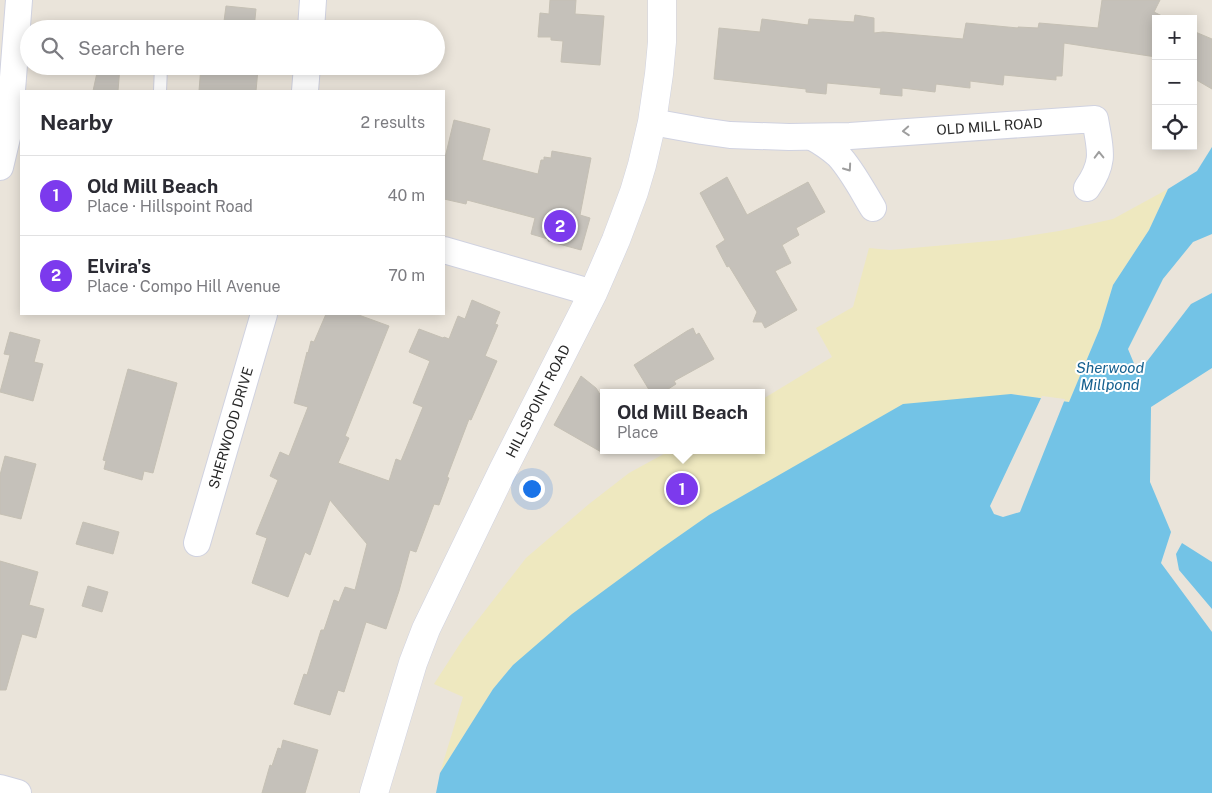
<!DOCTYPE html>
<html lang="en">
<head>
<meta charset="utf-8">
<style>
	body { margin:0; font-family:"Public Sans",sans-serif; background:#f2f2f3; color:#2b2b33 }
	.controls { position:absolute; right:15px; top:15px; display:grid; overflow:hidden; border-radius:0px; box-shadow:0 2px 12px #0003 }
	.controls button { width:45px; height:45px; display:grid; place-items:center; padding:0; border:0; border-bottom:1px solid #e1e1e2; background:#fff; color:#2b2b33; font:25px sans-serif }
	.you { position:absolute; left:531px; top:488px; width:18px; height:18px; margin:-12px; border:4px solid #fff; border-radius:50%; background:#1a73e8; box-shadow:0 0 0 8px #1a73e833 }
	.badge { display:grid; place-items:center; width:32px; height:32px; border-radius:50%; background:#7c3aed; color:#fff; font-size:16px; font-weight:700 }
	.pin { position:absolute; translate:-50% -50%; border:2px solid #fff; box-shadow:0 1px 5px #0006 }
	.popup { position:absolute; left:600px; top:389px; width:165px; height:65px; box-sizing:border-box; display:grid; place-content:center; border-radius:0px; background:#fff; filter:drop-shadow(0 1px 4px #0005); font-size:16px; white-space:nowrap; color:#7c7c81 }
	.popup b { font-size:19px; color:#2b2b33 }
	.popup::after { content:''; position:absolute; left:50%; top:100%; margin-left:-10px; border:10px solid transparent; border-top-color:#fff }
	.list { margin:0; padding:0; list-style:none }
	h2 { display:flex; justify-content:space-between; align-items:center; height:65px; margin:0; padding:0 20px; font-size:21px }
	h2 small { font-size:16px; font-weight:400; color:#7c7c81 }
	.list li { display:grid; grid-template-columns:32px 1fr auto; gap:15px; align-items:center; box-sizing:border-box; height:80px; padding:0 20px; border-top:1px solid #e1e1e2 }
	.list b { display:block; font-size:19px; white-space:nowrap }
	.list p { margin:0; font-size:16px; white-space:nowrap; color:#7c7c81 }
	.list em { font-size:16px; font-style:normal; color:#7c7c81 }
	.icon { flex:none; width:28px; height:28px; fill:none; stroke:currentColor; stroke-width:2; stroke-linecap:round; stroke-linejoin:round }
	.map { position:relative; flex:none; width:1212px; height:793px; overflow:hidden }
	.search { position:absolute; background:#fff; box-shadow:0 2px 12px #0003; left:20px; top:20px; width:425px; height:55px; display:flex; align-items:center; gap:12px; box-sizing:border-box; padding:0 18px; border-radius:28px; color:#7c7c81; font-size:19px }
	.panel { position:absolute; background:#fff; box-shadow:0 2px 12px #0003; left:20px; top:90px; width:425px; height:225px; border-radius:0px }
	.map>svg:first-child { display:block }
	.sand { fill:#eee8bf }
	.water { fill:#73c3e6 }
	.pier { fill:#eae4da }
	.building { fill:#c5c1ba; stroke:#c5c0b4 }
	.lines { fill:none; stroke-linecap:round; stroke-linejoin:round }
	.service-casing { stroke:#d0d2e0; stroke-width:14 }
	.minor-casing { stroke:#d0d2e0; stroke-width:28 }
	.tertiary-casing { stroke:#d0d2e0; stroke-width:29 }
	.service { stroke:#fff; stroke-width:12 }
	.minor { stroke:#fff; stroke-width:26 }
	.tertiary { stroke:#fff; stroke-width:28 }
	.oneway { stroke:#9e9e9e }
	.labels { text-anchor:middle; stroke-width:4; stroke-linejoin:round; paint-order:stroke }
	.street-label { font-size:14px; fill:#282828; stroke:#fff }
	.water-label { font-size:15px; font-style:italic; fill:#15608f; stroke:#fff }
</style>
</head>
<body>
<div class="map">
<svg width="1212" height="793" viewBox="0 0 1212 793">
	<rect width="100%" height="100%" fill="#eae4da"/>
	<path class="sand" d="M 1168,189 L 1149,230 L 1113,285 L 1100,328 L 1069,402 L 1011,394 L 513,665 L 493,689 L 440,773 L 463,697 L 434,684 L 463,639 L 526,558 L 589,504 L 629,473 L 671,450 L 761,450 L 761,400 L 832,357 L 816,328 L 853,307 L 869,248 L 890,250 L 1002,240 L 1059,231 L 1113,219 Z"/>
	<path class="water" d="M 1212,147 L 1212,234 L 1193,242 L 1163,279 L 1128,349 L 1138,373 L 1191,304 L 1212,293 L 1212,368 L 1151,407 L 1150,482 L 1171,532 L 1182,543 L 1212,562 L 1212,793 L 436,793 L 440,773 L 493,689 L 513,665 L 572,614 L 659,550 L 709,515 L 903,404 L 1011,394 L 1069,402 L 1100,328 L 1113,285 L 1149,230 L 1168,189 L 1197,171 Z"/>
	<path class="pier" d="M 1042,396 L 1065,399 L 1020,512 L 1003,517 L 994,514 L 990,506 Z
		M 1173,530 L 1184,541 L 1182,543 L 1176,554 L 1179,570 L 1212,609 L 1212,632 L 1161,563 L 1171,532 Z"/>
	<path class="building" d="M 550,0 L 576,0 L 575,14 L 604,16 L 600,65 L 561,62 L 563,41 L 551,40 L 551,37 L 538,37 L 540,13 L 549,14 Z
		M 1102,0 L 1160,0 L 1154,12 L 1168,19 L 1156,19 L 1156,57 L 1064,43 L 1062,76 L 1056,76 L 1056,80 L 1004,75 L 1003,85 L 970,81 L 970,88 L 936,84 L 935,92 L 902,88 L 902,96 L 880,94 L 881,88 L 827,83 L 826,94 L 806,92 L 806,89 L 714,79 L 719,28 L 760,32 L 762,19 L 808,25 L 809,19 L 854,22 L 855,15 L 874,18 L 874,33 L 883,32 L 963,39 L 966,23 L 1018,28 L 1018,27 L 1038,28 L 1039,23 L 1098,28 Z
		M 226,6 L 256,9 L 254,29 L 223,29 Z
		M 92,23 L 114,25 L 114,29 L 92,29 Z
		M 1193,31 L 1212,39 L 1212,89 L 1193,78 Z
		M 89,66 L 120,66 L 118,91 L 93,91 L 98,68 Z
		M 201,66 L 238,66 L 258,69 L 256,91 L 199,91 Z
		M 454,120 L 490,129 L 482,160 L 538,174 L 541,160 L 544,160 L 544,157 L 551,158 L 552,151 L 591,158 L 580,215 L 590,218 L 581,250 L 548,241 L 548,239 L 531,234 L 535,218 L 467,200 L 466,204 L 444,199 L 444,162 Z
		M 727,177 L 747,215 L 808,182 L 825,212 L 796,228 L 799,235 L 782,245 L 791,263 L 775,271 L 797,310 L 765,328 L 762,322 L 753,322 L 757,312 L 729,266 L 727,267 L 716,246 L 725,240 L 700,193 Z
		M 472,300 L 500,312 L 495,324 L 498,325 L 485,356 L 497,361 L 471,420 L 469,419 L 447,477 L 449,478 L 439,505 L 434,504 L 416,552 L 410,550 L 399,591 L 386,629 L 366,622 L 344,692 L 338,690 L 330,715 L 294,704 L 304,674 L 307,675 L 321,630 L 324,630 L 334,600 L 339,602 L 345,587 L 355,590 L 367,544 L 330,500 L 310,555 L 305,552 L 288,597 L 252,583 L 267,538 L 256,534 L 278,480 L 270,476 L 280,452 L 289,456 L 308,407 L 294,403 L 307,352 L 308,353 L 311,341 L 314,342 L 326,314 L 356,314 L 389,326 L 345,436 L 349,438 L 338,463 L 389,481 L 396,459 L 401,461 L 423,407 L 413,403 L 430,361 L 409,352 L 419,329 L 443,338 L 444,337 L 449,339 L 458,316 L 465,319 Z
		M 693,328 L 696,335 L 699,333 L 714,359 L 674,381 L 676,384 L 662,393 L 651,393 L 634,365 L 687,331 Z
		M 10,332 L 40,340 L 34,362 L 43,364 L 33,401 L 0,392 L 10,355 L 4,354 Z
		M 128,369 L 177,383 L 153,473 L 144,471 L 142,480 L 104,469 L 106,461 L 103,460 Z
		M 581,376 L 596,388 L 603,399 L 603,453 L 554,425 Z
		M 5,456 L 36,464 L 21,519 L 0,514 L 0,475 Z
		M 83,522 L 119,532 L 113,554 L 76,544 Z
		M 0,561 L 38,572 L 29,605 L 44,609 L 36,638 L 22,634 L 6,690 L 0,690 Z
		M 88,586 L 108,592 L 102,612 L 82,606 Z
		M 283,740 L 318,750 L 305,793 L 262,793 L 270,765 L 272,766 L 278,748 L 281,749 Z"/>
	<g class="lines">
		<defs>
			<path id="service" d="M 160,91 L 161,67"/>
			<g id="minor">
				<path d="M 311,29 L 313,0"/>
				<path d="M 305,91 L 307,66"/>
				<path id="s1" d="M 652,122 L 702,131 L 730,135 L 789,137 L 850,136 L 1095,119 C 1100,149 1106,161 1087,188"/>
				<path d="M 812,137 C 821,142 830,148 838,155 C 852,170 862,190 873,208"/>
				<path d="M 0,167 L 9,129 L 19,0"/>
				<path d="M 444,250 L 593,293"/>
				<path id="s2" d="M 197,543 L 264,314"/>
				<path d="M 0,788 L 18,793"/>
			</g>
			<g id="tertiary">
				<path id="s3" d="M 374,793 L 413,663 L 426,629 L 503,470 L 593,293 L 616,240 L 634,192 L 642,165 L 652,122 L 659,74 L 662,42 L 662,0"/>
			</g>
		</defs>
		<use href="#service" class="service-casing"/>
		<use href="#minor" class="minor-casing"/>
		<use href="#tertiary" class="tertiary-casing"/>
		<use href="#service" class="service"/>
		<use href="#minor" class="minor"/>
		<use href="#tertiary" class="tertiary"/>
	</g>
	<defs><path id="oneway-chevron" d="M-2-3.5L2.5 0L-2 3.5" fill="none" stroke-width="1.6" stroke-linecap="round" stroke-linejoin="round" transform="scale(1.25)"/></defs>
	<g class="oneway">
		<use href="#oneway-chevron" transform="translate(906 131) rotate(176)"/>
		<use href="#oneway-chevron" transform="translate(1099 155) rotate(-91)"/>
		<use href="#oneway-chevron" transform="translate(848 168) rotate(55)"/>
	</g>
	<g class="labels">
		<g class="street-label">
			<text dy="5" stroke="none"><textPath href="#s1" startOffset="339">OLD MILL ROAD</textPath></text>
			<text dy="5" stroke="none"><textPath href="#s3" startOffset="426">HILLSPOINT ROAD</textPath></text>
			<text dy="5" stroke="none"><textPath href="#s2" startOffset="120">SHERWOOD DRIVE</textPath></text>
		</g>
		<g class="water-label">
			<text x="1110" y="373">Sherwood<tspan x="1110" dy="17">Millpond</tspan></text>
		</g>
	</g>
</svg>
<div class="controls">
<button>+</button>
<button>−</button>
<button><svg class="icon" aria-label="locate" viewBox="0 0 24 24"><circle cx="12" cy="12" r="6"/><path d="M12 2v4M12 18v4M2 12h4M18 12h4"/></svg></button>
</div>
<div class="you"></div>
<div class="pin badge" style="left:682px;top:489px">1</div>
<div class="popup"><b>Old Mill Beach</b>Place</div>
<div class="pin badge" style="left:560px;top:226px">2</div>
<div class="search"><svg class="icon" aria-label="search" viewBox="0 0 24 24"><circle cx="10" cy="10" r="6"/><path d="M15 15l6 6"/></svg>Search here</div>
<section class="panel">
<h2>Nearby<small>2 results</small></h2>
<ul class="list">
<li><span class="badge">1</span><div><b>Old Mill Beach</b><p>Place · Hillspoint Road</p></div><em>40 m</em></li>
<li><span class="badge">2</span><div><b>Elvira's</b><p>Place · Compo Hill Avenue</p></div><em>70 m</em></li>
</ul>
</section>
</div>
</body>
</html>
